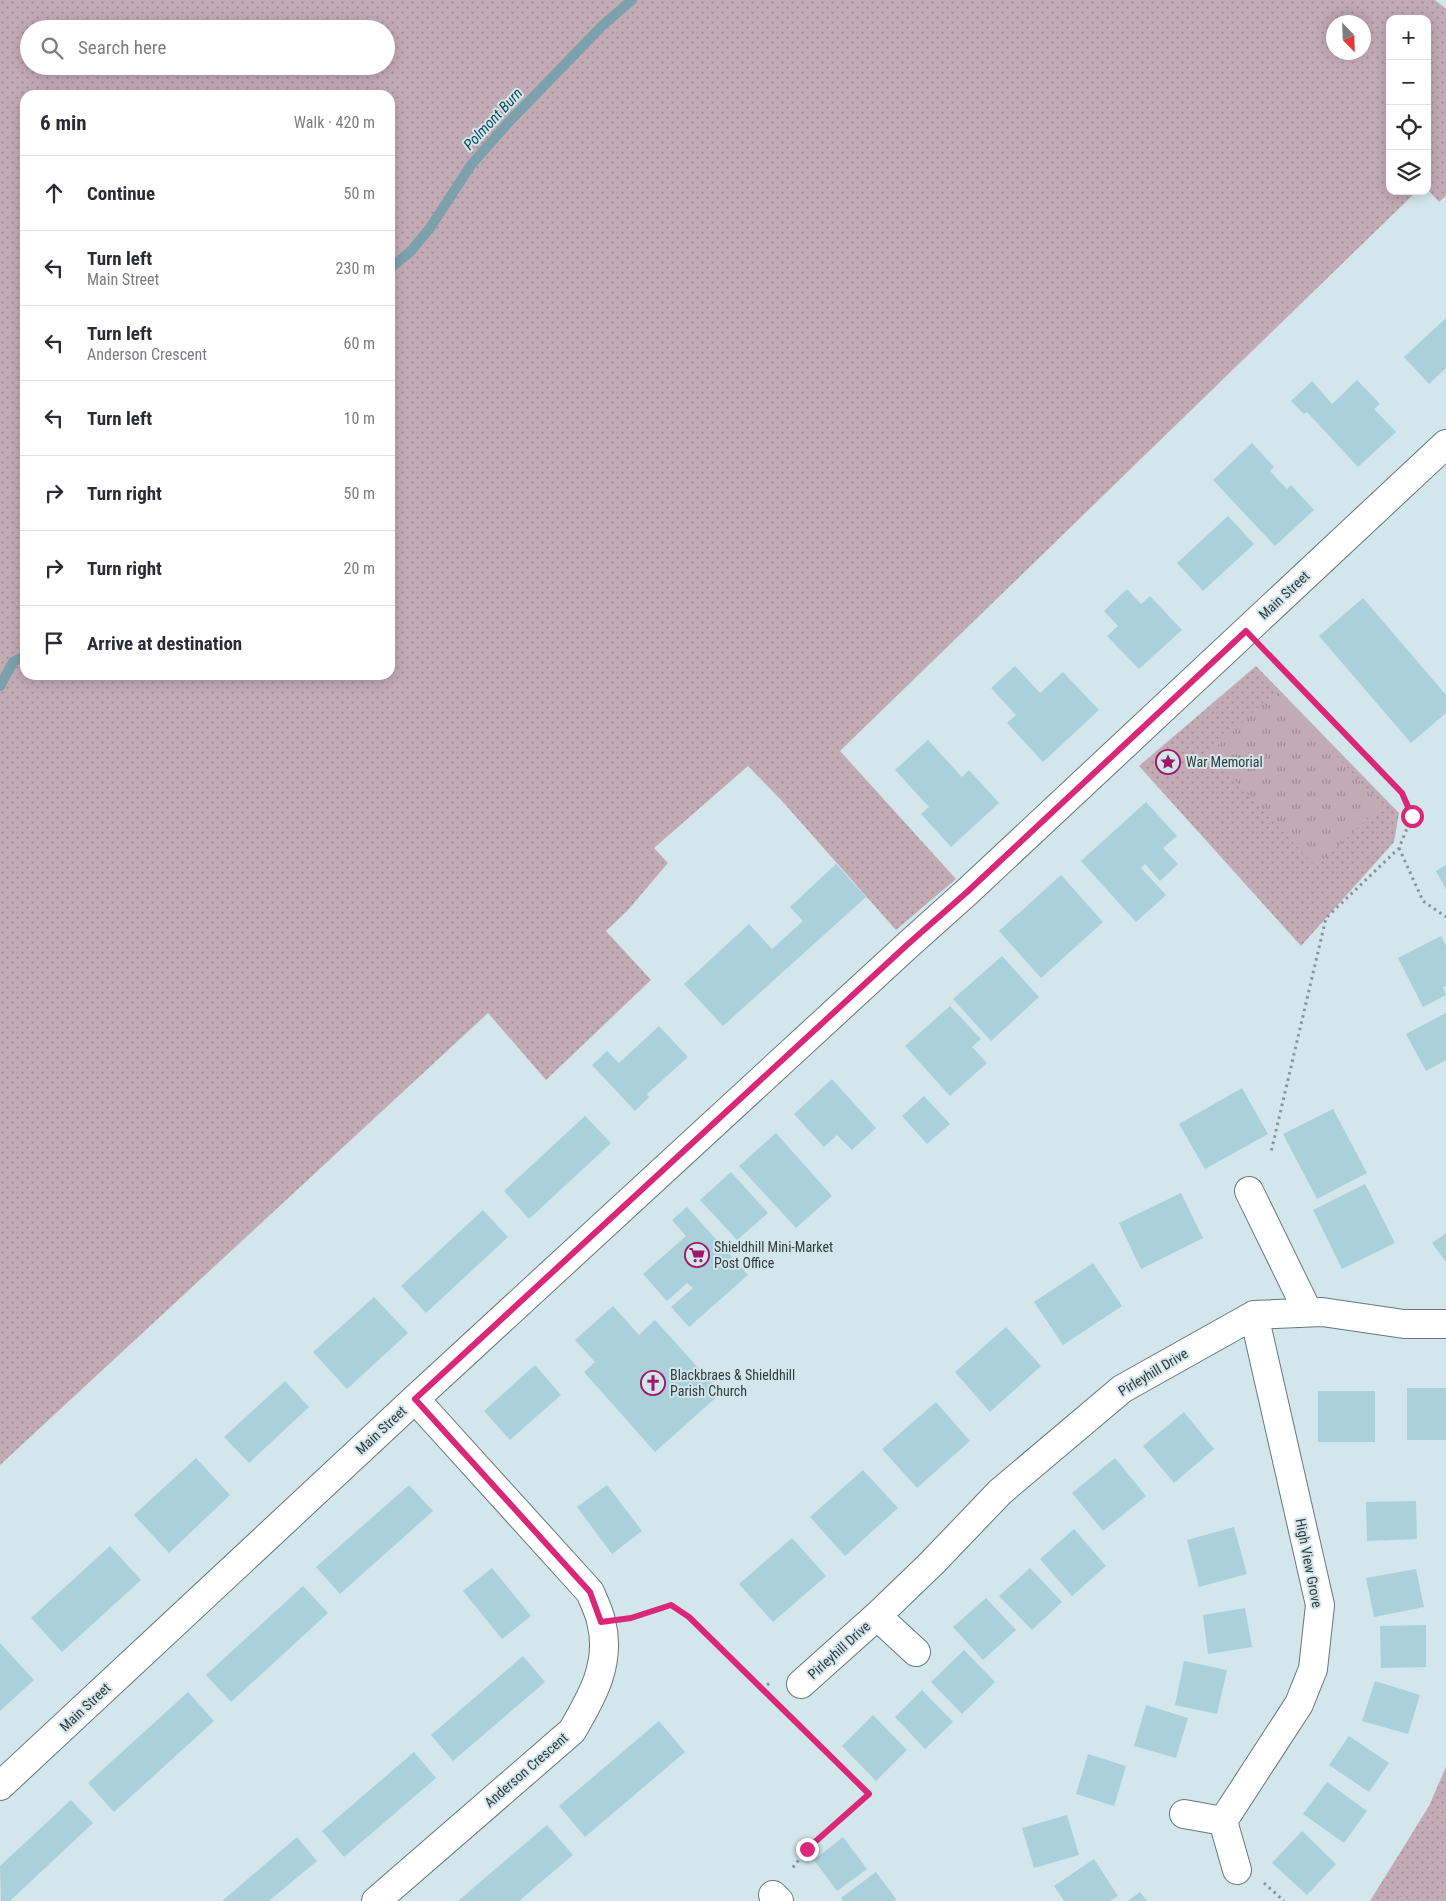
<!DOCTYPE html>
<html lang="en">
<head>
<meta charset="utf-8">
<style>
	body { margin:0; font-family:"Roboto Condensed",sans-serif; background:#f2f2f3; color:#2b2b33 }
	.controls { position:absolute; right:15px; top:15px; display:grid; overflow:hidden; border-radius:10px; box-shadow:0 2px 12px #0003 }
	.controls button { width:45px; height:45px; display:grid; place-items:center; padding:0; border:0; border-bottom:1px solid #e1e1e2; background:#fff; color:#2b2b33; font:25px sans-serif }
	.compass { position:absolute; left:1326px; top:15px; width:45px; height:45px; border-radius:50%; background:#fff; box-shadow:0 2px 12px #0003; rotate:157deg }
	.stop { position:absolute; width:15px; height:15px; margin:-11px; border:4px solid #db2777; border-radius:50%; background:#fff }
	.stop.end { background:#db2777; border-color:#fff; box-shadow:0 1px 5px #0008 }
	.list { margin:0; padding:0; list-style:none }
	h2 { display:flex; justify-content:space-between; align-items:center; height:65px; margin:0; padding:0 20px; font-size:21px }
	h2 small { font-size:16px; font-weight:400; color:#7c7c81 }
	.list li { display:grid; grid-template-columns:32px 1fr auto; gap:15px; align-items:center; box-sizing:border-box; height:75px; padding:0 20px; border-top:1px solid #e1e1e2 }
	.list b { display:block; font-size:19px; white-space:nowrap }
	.list p { margin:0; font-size:16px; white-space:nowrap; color:#7c7c81 }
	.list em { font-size:16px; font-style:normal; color:#7c7c81 }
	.icon { flex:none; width:28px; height:28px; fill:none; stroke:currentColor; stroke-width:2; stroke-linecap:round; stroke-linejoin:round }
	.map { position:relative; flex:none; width:1446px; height:1901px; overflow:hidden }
	.search { position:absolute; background:#fff; box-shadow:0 2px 12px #0003; left:20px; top:20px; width:375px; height:55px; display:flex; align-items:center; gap:12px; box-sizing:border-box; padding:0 18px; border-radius:28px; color:#7c7c81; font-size:19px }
	.panel { position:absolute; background:#fff; box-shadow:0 2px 12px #0003; left:20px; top:90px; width:375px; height:590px; border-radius:15px }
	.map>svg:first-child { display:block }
	.grass { fill:url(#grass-dots); fill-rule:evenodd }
	.park { fill:url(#park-tufts) }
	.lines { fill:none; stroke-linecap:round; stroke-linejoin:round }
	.stream { stroke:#7ca1ab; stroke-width:10 }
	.building { fill:#aad1db }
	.minor-casing { stroke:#66787d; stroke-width:30 }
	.major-casing { stroke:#66787d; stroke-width:30 }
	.path { stroke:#88969a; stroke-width:3; stroke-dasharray:2.5 4; stroke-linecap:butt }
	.minor { stroke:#fff; stroke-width:28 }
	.major { stroke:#fff; stroke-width:28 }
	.route { stroke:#db2777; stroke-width:6 }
	.labels { text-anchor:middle; stroke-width:4; stroke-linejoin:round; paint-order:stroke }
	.street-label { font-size:14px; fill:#333b3d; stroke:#d2e6eb }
	.poi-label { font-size:14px; fill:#333b3d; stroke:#d2e6eb; text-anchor:start }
	.water-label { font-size:15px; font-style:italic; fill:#134b57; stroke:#d2e6eb }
</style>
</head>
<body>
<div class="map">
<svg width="1446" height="1901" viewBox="0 0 1446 1901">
	<defs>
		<pattern id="grass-dots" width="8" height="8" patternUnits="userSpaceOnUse" patternTransform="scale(1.25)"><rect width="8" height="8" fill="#c3abb5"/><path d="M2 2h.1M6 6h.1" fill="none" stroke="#9f8c94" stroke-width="1.8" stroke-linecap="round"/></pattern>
		<pattern id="park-tufts" width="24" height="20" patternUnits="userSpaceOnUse" patternTransform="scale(1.25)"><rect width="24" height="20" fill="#c3abb5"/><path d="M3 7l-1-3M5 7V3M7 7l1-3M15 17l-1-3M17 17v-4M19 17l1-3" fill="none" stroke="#9f8c94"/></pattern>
	</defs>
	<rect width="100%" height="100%" fill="#d2e6eb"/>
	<path class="grass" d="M 0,0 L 1435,0 L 1446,9 L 1446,196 L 1439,202 L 1427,189 L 1427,19 L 1390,19 L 1390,191 L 1417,191 L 840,751 L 956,879 L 896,930 L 782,801 L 748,766 L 654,848 L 668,863 L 628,910 L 606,931 L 651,980 L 546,1080 L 488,1013 L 0,1465 ZM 1334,22 L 1364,22 L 1364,52 L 1334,52 ZM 29,29 L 386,29 L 386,66 L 29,66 ZM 25,95 L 390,95 L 390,675 L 25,675 Z
		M 1256,666 L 1399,813 L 1394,842 L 1301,946 L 1139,766 Z
		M 1446,1767 L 1446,1901 L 1370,1901 L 1429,1806 Z"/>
	<path class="park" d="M 1276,691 L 1382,805 L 1316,867 L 1209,753 Z"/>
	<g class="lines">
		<path class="stream" d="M 390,268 L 410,252 L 430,228 L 471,165 L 507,124 L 603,25 L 632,0
			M 0,686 L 13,662 L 25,656"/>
	</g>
	<path class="building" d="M 1446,318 L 1446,368 L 1429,384 L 1404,357 Z
		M 1357,380 L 1380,404 L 1374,409 L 1396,432 L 1358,467 L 1307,412 L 1304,414 L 1291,401 L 1312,381 L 1332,404 Z
		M 1252,443 L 1274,467 L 1270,471 L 1287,489 L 1291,485 L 1314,510 L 1275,546 L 1213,480 Z
		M 1228,516 L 1254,544 L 1203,591 L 1177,563 Z
		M 1127,589 L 1141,604 L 1150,596 L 1182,630 L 1139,669 L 1107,636 L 1118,626 L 1104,611 Z
		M 1363,598 L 1446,695 L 1446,713 L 1411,743 L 1319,636 Z
		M 1015,666 L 1040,693 L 1063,672 L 1099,710 L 1043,762 L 1007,723 L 1016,715 L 991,688 Z
		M 928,740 L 962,777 L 969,770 L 999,803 L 951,847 L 921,814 L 929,807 L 895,770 Z
		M 1146,802 L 1177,836 L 1163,848 L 1178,864 L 1160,881 L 1145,864 L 1141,868 L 1166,895 L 1136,922 L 1081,861 Z
		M 836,864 L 866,897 L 723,1026 L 684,984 L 749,924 L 772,949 L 803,921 L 790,907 Z
		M 1446,865 L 1446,889 L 1436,871 Z
		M 1061,875 L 1103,922 L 1041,978 L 999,931 Z
		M 1441,936 L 1446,946 L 1446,986 L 1443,987 L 1446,995 L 1423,1007 L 1398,958 Z
		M 1002,956 L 1039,997 L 991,1041 L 953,999 Z
		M 950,1006 L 981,1039 L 972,1047 L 987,1063 L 950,1096 L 905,1046 Z
		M 1446,1013 L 1446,1060 L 1426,1071 L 1406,1034 Z
		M 659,1026 L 688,1057 L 647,1094 L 649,1097 L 635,1111 L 592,1065 L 607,1051 L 619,1063 Z
		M 832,1079 L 876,1128 L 852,1150 L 837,1135 L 824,1147 L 794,1114 Z
		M 1242,1088 L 1268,1134 L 1205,1169 L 1179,1124 Z
		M 924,1096 L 950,1124 L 927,1144 L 902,1116 Z
		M 1333,1109 L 1367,1173 L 1317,1199 L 1283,1134 Z
		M 585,1116 L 611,1143 L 529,1219 L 504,1191 Z
		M 776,1133 L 832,1196 L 796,1228 L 739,1166 Z
		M 731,1172 L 768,1213 L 737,1240 L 700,1200 Z
		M 1365,1184 L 1395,1243 L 1342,1269 L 1313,1210 Z
		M 1181,1193 L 1203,1238 L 1141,1269 L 1119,1223 Z
		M 687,1207 L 748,1275 L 689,1327 L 671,1307 L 693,1288 L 687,1283 L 667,1301 L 643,1274 L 686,1236 L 672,1220 Z
		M 483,1210 L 508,1237 L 426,1313 L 401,1286 Z
		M 1446,1233 L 1446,1262 L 1432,1243 Z
		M 1093,1263 L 1122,1306 L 1063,1345 L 1034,1302 Z
		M 374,1297 L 408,1333 L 347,1389 L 313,1352 Z
		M 613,1306 L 639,1335 L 655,1320 L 721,1393 L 655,1452 L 584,1372 L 595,1362 L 575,1340 Z
		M 1006,1327 L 1041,1366 L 990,1412 L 955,1372 Z
		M 535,1365 L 561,1395 L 510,1440 L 484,1411 Z
		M 285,1381 L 309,1407 L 249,1463 L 224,1437 Z
		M 1407,1388 L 1446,1388 L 1446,1440 L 1407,1440 Z
		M 1318,1391 L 1375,1391 L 1375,1442 L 1318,1442 Z
		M 936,1402 L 970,1441 L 917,1488 L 882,1449 Z
		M 1184,1412 L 1214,1449 L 1174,1483 L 1143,1446 Z
		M 196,1458 L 230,1495 L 169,1553 L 134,1515 Z
		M 1115,1458 L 1146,1496 L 1103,1531 L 1072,1493 Z
		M 863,1470 L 898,1508 L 845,1556 L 810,1517 Z
		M 409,1485 L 433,1511 L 340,1594 L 316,1567 Z
		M 607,1485 L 642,1531 L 612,1554 L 577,1507 Z
		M 1416,1501 L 1417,1539 L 1367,1541 L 1366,1502 Z
		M 1234,1527 L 1247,1574 L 1199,1587 L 1187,1540 Z
		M 1074,1529 L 1106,1566 L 1072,1596 L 1040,1559 Z
		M 792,1538 L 826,1576 L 773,1622 L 739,1584 Z
		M 110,1546 L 141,1580 L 62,1652 L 31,1618 Z
		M 492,1568 L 531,1616 L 502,1639 L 463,1591 Z
		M 1030,1568 L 1062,1602 L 1032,1630 L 999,1596 Z
		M 1416,1569 L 1424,1607 L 1374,1617 L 1366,1578 Z
		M 303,1586 L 328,1613 L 231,1702 L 206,1675 Z
		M 986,1598 L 1016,1630 L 983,1660 L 953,1627 Z
		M 1245,1608 L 1252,1647 L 1208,1654 L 1203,1615 Z
		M 1426,1625 L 1426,1667 L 1381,1668 L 1380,1626 Z
		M 0,1643 L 34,1680 L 0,1711 Z
		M 964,1650 L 995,1682 L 962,1714 L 931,1682 Z
		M 523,1656 L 545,1682 L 453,1761 L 431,1735 Z
		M 1184,1661 L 1227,1670 L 1217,1714 L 1175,1705 Z
		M 1375,1681 L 1420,1695 L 1408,1734 L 1362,1721 Z
		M 922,1690 L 953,1722 L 925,1749 L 895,1717 Z
		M 188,1692 L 214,1721 L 114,1812 L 88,1783 Z
		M 1146,1705 L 1188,1718 L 1176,1758 L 1134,1746 Z
		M 873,1715 L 907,1750 L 876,1781 L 842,1746 Z
		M 659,1721 L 685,1752 L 585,1837 L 559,1806 Z
		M 1349,1736 L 1389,1763 L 1369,1792 L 1329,1765 Z
		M 414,1752 L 436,1778 L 344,1857 L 322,1831 Z
		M 1088,1754 L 1126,1766 L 1114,1806 L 1076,1794 Z
		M 1327,1782 L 1367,1811 L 1344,1843 L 1303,1814 Z
		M 71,1800 L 93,1823 L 10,1901 L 1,1901 L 0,1866 Z
		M 1067,1815 L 1079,1855 L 1034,1868 L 1022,1828 Z
		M 547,1825 L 573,1855 L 548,1876 L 519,1901 L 458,1901 Z
		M 1302,1831 L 1336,1864 L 1307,1895 L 1272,1863 Z
		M 297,1837 L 317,1861 L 294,1880 L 269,1901 L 222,1901 Z
		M 843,1837 L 867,1869 L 837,1891 L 814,1860 Z
		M 1094,1859 L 1118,1896 L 1109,1901 L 1064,1901 L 1054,1886 Z
		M 876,1872 L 896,1899 L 893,1901 L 843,1901 L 841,1898 Z
		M 1140,1892 L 1147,1901 L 1128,1901 Z"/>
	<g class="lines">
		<defs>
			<path id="minor" d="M 1249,1191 L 1308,1312
				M 877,1616 L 916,1652
				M 801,1684 L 877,1616 L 932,1563 L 1000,1492 L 1122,1389 L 1254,1315 L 1322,1312 L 1404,1324 L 1446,1324
				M 1184,1814 L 1223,1821
				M 1237,1870 L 1223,1821 L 1299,1704 L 1313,1669 L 1320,1605 L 1254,1315
				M 773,1895 L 779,1901
				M 376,1901 L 572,1731 C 592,1697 612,1663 601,1621 C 599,1611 594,1602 590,1592 L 415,1399"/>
			<path id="major" d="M 0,1786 L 415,1399 L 909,944 L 967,892 L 1446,444"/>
		</defs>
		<use href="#minor" class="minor-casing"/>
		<use href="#major" class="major-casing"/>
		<path class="path" d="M 1267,653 L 1402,793 L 1412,816 L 1399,848 L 1326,918 L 1271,1152
			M 1399,848 L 1423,901 L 1446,917
			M 632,1618 L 671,1605 L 689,1617 L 773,1701
			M 762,1689 L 771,1682
			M 785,1712 L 869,1794 L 807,1849 L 791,1870
			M 1264,1883 L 1284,1901"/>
		<use href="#minor" class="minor"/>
		<use href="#major" class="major"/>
	</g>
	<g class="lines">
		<path class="route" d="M 807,1849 L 869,1794 L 689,1617 L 671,1605 L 631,1618 L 601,1622 L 590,1592 L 415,1399 L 908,944 L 967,892 L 1246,631 L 1402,793 L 1412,816"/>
	</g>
	<defs>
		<symbol id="sight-ring" viewBox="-11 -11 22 22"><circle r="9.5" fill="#d2e6eb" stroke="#9f1867" stroke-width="1.5"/><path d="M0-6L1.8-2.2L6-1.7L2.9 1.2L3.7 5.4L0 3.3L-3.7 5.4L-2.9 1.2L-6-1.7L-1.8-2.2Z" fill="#9f1867"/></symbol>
		<symbol id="supermarket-ring" viewBox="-11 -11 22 22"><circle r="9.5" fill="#d2e6eb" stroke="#9f1867" stroke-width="1.5"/><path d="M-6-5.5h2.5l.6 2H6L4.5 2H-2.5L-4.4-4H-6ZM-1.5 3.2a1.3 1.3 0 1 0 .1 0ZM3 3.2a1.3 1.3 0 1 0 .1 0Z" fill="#9f1867"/></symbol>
		<symbol id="church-ring" viewBox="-11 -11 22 22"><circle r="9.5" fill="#d2e6eb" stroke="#9f1867" stroke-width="1.5"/><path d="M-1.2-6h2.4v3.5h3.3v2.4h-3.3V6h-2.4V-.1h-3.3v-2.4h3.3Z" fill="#9f1867"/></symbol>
	</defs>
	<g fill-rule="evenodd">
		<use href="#sight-ring" x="1154" y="748" width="28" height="28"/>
		<use href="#supermarket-ring" x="683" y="1241" width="28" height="28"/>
		<use href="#church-ring" x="639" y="1369" width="28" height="28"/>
	</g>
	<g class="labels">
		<g class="street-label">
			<text transform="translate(1284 595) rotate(-43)" y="5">Main Street</text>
			<text transform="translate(1153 1372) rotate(-31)" y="5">Pirleyhill Drive</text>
			<text transform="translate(381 1430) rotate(-43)" y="5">Main Street</text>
			<text transform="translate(1309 1563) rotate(79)" y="5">High View Grove</text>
			<text transform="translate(839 1650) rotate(-42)" y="5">Pirleyhill Drive</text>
			<text transform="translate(85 1707) rotate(-43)" y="5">Main Street</text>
			<text transform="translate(526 1770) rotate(-41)" y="5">Anderson Crescent</text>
		</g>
		<g class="poi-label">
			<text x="1186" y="767">War Memorial</text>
			<text x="714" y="1252">Shieldhill Mini-Market<tspan x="714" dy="16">Post Office</tspan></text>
			<text x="670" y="1380">Blackbraes &amp; Shieldhill<tspan x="670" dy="16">Parish Church</tspan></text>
		</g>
		<g class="water-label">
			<text transform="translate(493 119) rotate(-47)" y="5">Polmont Burn</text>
		</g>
	</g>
</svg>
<div class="controls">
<button>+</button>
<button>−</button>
<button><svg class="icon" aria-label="locate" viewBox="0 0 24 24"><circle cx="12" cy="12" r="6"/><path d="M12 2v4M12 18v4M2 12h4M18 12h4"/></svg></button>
<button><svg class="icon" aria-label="layers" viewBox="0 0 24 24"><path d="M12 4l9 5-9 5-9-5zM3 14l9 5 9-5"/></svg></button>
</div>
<svg class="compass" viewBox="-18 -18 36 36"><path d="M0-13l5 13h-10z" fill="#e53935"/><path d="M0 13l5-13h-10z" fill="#7c7c81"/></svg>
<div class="stop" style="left:1412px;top:816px"></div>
<div class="stop end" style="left:807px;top:1849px"></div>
<div class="search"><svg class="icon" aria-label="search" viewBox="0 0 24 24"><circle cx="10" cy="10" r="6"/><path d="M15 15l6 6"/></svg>Search here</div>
<section class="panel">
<h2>6 min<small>Walk · 420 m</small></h2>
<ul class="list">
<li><svg class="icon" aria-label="ahead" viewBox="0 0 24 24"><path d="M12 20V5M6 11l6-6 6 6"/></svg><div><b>Continue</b></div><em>50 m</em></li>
<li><svg class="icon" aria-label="left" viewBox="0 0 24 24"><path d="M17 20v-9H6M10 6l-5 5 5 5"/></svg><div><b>Turn left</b><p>Main Street</p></div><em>230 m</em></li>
<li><svg class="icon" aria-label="left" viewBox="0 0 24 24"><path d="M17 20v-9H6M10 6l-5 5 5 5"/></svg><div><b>Turn left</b><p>Anderson Crescent</p></div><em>60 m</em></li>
<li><svg class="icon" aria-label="left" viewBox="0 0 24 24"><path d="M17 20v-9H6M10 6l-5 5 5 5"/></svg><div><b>Turn left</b></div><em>10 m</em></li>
<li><svg class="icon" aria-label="right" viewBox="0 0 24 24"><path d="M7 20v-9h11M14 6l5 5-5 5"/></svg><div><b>Turn right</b></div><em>50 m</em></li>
<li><svg class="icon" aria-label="right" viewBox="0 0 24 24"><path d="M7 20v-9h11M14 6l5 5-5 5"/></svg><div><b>Turn right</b></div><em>20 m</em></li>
<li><svg class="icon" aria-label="arrive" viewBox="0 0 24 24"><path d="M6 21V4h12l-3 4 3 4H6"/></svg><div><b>Arrive at destination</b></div></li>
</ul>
</section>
</div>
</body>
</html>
